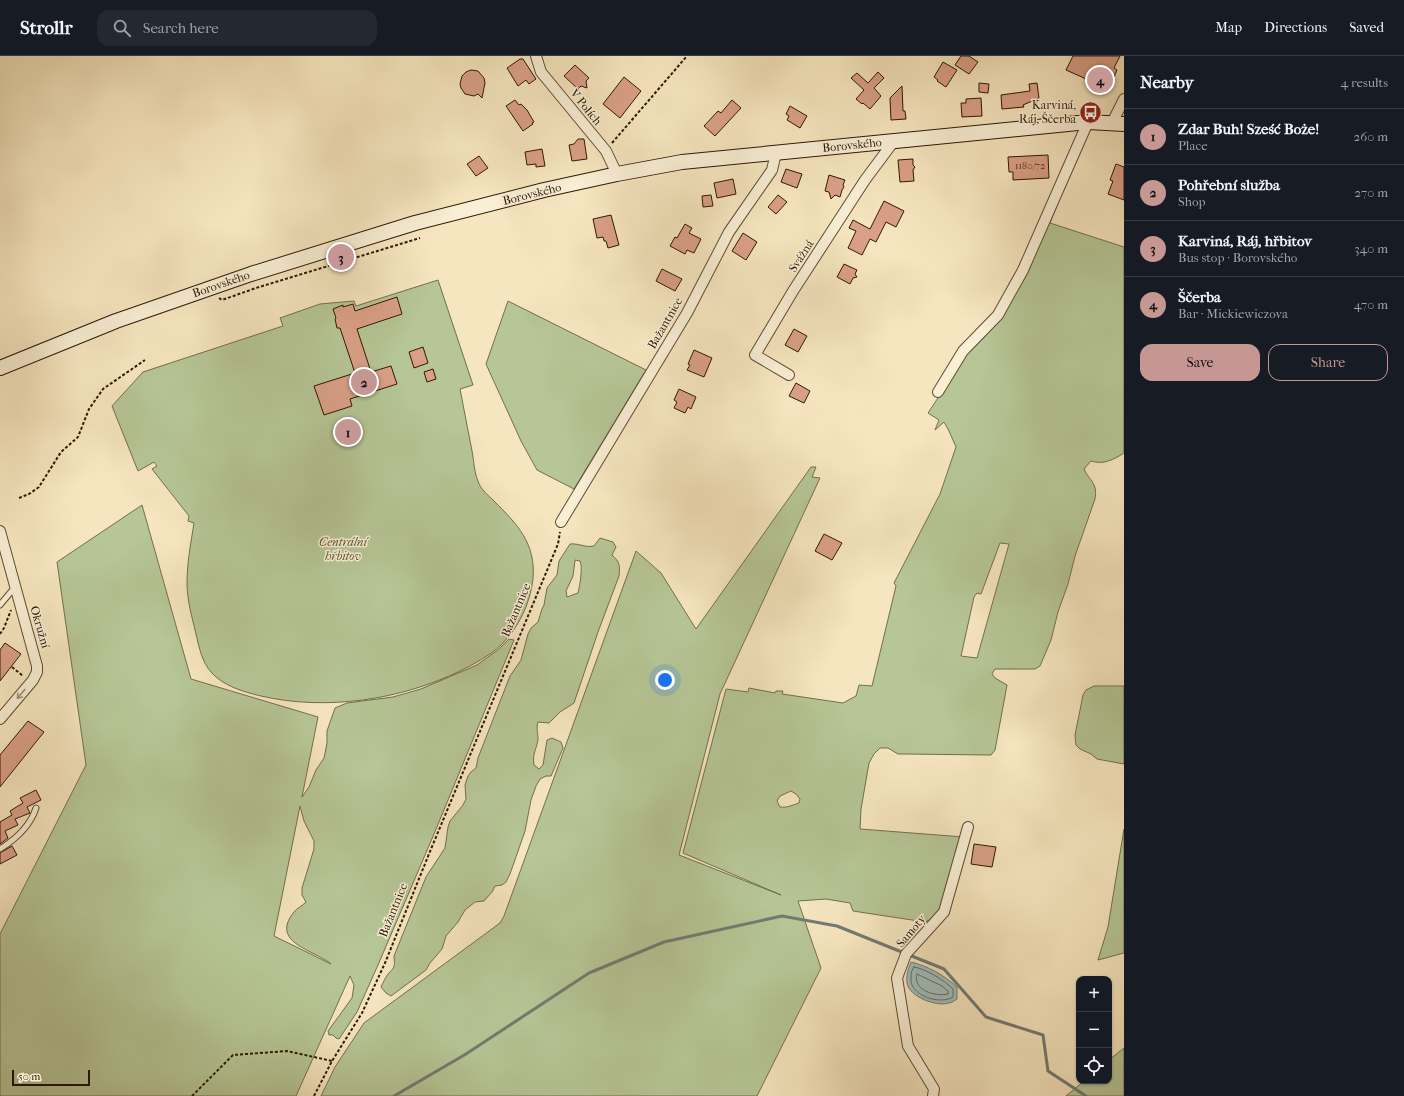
<!DOCTYPE html>
<html lang="en">
<head>
<meta charset="utf-8">
<style>
	body { margin:0; font-family:"IM FELL French Canon",serif; background:#242831; color:#f1f3f6 }
	.controls { position:absolute; right:12px; bottom:12px; display:grid; overflow:hidden; border-radius:8px; box-shadow:0 1px 3px #0004 }
	.controls button { width:36px; height:36px; display:grid; place-items:center; padding:0; border:0; border-bottom:1px solid #363941; background:#171b24; color:#f1f3f6; font:20px sans-serif }
	.scale { position:absolute; left:12px; bottom:10px; width:78px; box-sizing:border-box; padding-left:4px; border:2px solid #2e1706; border-top:0; font-size:11px; line-height:14px; white-space:nowrap; color:#2e1706; -webkit-text-stroke:3px #f9efd5; paint-order:stroke }
	.you { position:absolute; left:665px; top:624px; width:14px; height:14px; margin:-10px; border:3px solid #fff; border-radius:50%; background:#1a73e8; box-shadow:0 0 0 6px #1a73e833 }
	.badge { display:grid; place-items:center; width:26px; height:26px; border-radius:50%; background:#c59692; color:#111; font-size:13px; font-weight:700 }
	.pin { position:absolute; translate:-50% -50%; border:2px solid #fff; box-shadow:0 1px 4px #0006 }
	.list { margin:0; padding:0; list-style:none }
	h2 { display:flex; justify-content:space-between; align-items:center; height:52px; margin:0; padding:0 16px; font-size:17px }
	h2 small { font-size:13px; font-weight:400; color:#9ea1a6 }
	.list li { display:grid; grid-template-columns:26px 1fr auto; gap:12px; align-items:center; box-sizing:border-box; height:56px; padding:0 16px; border-top:1px solid #363941 }
	.list b { display:block; font-size:15px; white-space:nowrap }
	.list p { margin:0; font-size:13px; white-space:nowrap; color:#9ea1a6 }
	.list em { font-size:13px; font-style:normal; color:#9ea1a6 }
	.actions { display:flex; gap:8px; padding:12px 16px }
	.actions a { flex:1; padding:9px 0; border:1px solid #c59692; border-radius:12px; text-align:center; font-size:14px; color:#c59692 }
	.actions .main { background:#c59692; color:#111 }
	.icon { flex:none; width:22px; height:22px; fill:none; stroke:currentColor; stroke-width:2; stroke-linecap:round; stroke-linejoin:round }
	.map { position:relative; flex:none; width:1124px; height:1040px; overflow:hidden }
	header { display:flex; align-items:center; gap:24px; box-sizing:border-box; height:56px; padding:0 20px; background:#171b24; border-bottom:1px solid #363941 }
	header strong { font-size:19px }
	nav { display:flex; gap:22px; margin-inline-start:auto; font-size:14px }
	.search { width:280px; height:36px; background:#242831; display:flex; align-items:center; gap:10px; box-sizing:border-box; padding:0 14px; border-radius:12px; color:#9ea1a6; font-size:15px }
	main { display:flex }
	aside { flex:1; background:#171b24 }
	.map>svg:first-child { display:block }
	.green { fill:#b6c696; stroke:#726e4e; fill-rule:evenodd }
	.water { fill:#a0bdbb; stroke:#727b73 }
	.lines { fill:none; stroke-linecap:round; stroke-linejoin:round }
	.shore { stroke:#676a60; stroke-width:1 }
	.stream { stroke:#727b73; stroke-width:3 }
	.building { fill:#daa087; stroke:#2e1706 }
	.service-casing { stroke:#604b34; stroke-width:7 }
	.minor-casing { stroke:#604b34; stroke-width:12 }
	.secondary-casing { stroke:#2e1706; stroke-width:16 }
	.path { stroke:#2e1706; stroke-width:2; stroke-dasharray:3 2; stroke-linecap:butt }
	.service { stroke:#f9efd5; stroke-width:5 }
	.minor { stroke:#f9efd5; stroke-width:10 }
	.secondary { stroke:#f9efd5; stroke-width:14 }
	.oneway { stroke:#9e8e78 }
	.labels { text-anchor:middle; stroke-width:3; stroke-linejoin:round; paint-order:stroke }
	.number-label { font-size:10px; fill:#593926 }
	.poi-label { font-size:12px; fill:#2e1706; stroke:#f9efd5; text-anchor:end }
	.street-label { font-size:12px; fill:#2e1706; stroke:#f9efd5 }
	.park-label { font-size:12px; font-style:italic; fill:#5e5438; stroke:#f9efd5 }
</style>
</head>
<body>
<header>
<strong>Strollr</strong>
<div class="search"><svg class="icon" aria-label="search" viewBox="0 0 24 24"><circle cx="10" cy="10" r="6"/><path d="M15 15l6 6"/></svg>Search here</div>
<nav><a>Map</a><a>Directions</a><a>Saved</a></nav>
</header>
<main>
<div class="map">
<svg width="1124" height="1040" viewBox="0 0 1124 1040">
	<rect width="100%" height="100%" fill="#f6e6bf"/>
	<filter id="stains"><feTurbulence type="fractalNoise" baseFrequency=".005" numOctaves="4"/><feColorMatrix values="0 0 0 0 .2 0 0 0 0 .09 0 0 0 0 .02 0 0 0 .5 -.17"/></filter>
	<radialGradient id="worn" r=".72"><stop offset=".6" stop-color="#630" stop-opacity="0"/><stop offset="1" stop-color="#630" stop-opacity=".3"/></radialGradient>
	<path class="green" d="M 1074,107 L 1050,167 L 1124,191 L 1124,397 C 1113,404 1103,409 1091,405 L 1084,413 C 1090,426 1098,427 1095,443 L 1075,500 L 1068,528 L 1058,556 L 1051,584 L 1040,610 L 1035,613 L 995,613 L 992,618 L 995,622 L 1007,629 L 995,694 L 991,699 L 905,698 L 898,698 L 888,692 L 880,692 L 874,698 L 869,707 L 861,753 L 860,773 L 964,781 L 941,858 L 925,866 L 853,855 L 850,847 L 826,843 L 798,845 L 821,912 L 757,1040 L 321,1040 L 335,1011 L 364,967 L 500,867 L 504,860 L 636,495 L 661,517 L 696,573 L 811,411 L 816,411 L 812,421 L 820,422 L 720,638 L 679,799 L 781,839 L 683,797 L 726,633 L 748,636 L 749,632 L 775,637 L 776,635 L 783,635 L 782,638 L 843,647 L 856,640 L 859,629 L 872,630 L 896,530 L 894,527 L 940,438 L 956,391 L 949,375 L 944,366 L 935,374 L 939,364 L 928,357 L 973,289 L 997,267 ZM 1000,487 L 1009,488 L 977,602 L 961,600 L 974,541 L 977,537 L 981,538 ZM 791,735 L 796,738 L 800,743 L 799,747 C 792,749 788,752 780,751 L 777,745 L 780,740 Z
		M 438,224 L 473,329 L 460,333 C 464,354 468,374 472,395 C 474,405 474,416 478,425 C 480,433 489,440 494,445 C 517,468 536,487 533,523 C 530,548 519,571 501,589 C 489,600 474,608 460,615 C 400,644 326,655 261,640 C 244,636 223,630 211,616 C 202,606 199,591 196,578 C 192,561 187,544 187,527 C 187,507 191,486 194,467 L 188,465 L 189,460 L 152,413 L 157,410 L 154,406 L 138,415 L 112,350 L 143,316 L 283,270 L 280,262 L 320,248 L 354,245 L 356,250 Z
		M 508,245 L 646,314 L 574,433 L 537,414 L 521,385 L 486,308 Z
		M 142,449 L 191,623 L 318,661 L 302,741 L 309,731 L 316,714 L 324,702 L 327,687 L 327,675 L 335,652 L 347,647 L 393,641 L 421,633 L 477,609 L 499,593 L 509,583 L 514,584 L 434,778 L 378,909 L 357,956 L 339,983 L 336,982 L 333,979 L 329,979 L 328,975 L 331,971 L 352,942 L 354,929 L 350,920 L 296,1040 L 0,1040 L 0,878 L 86,709 L 57,506 ZM 300,750 L 304,765 L 314,785 L 314,793 L 302,832 L 302,839 L 306,846 C 302,850 297,852 294,856 C 269,887 315,894 331,908 L 274,880 Z
		M 600,482 L 613,486 L 616,491 L 612,499 C 620,506 620,510 619,520 L 598,576 L 574,647 L 560,656 L 549,667 L 538,666 C 536,672 538,677 538,683 C 537,693 532,697 534,709 L 539,713 L 543,709 L 547,684 L 552,682 L 561,686 L 563,692 L 551,720 L 546,720 L 540,723 L 536,730 L 531,744 L 525,775 L 510,818 L 506,826 L 502,829 L 495,830 L 492,836 L 484,845 L 475,846 L 465,854 L 458,866 L 446,880 L 442,893 L 430,907 L 426,914 L 391,940 L 386,937 L 381,931 C 383,927 385,922 388,918 C 395,911 395,911 394,900 L 426,821 L 445,792 L 448,771 L 450,765 L 463,749 L 466,743 L 465,729 L 468,720 L 471,716 L 476,712 L 478,702 L 510,620 L 521,604 L 528,578 L 531,572 L 538,566 L 542,553 L 544,549 L 547,532 L 557,519 L 559,505 L 570,488 C 579,487 585,492 594,490 ZM 575,504 L 580,505 C 583,511 580,529 578,537 L 567,541 L 566,535 L 573,520 Z
		M 1094,630 L 1124,630 L 1124,708 L 1097,703 L 1091,698 L 1080,693 L 1076,689 L 1075,679 L 1083,639 L 1086,634 Z
		M 1124,773 L 1124,897 L 1098,904 L 1108,871 Z
		M 1124,992 L 1124,1040 L 1066,1040 L 1084,1025 L 1109,1025 L 1109,1004 Z"/>
	<path class="water" d="M 911,906 C 928,910 944,919 957,931 L 957,943 C 955,944 952,947 949,947 C 937,951 909,941 907,927 C 906,920 908,913 911,906 Z"/>
	<g class="lines">
		<path class="shore" d="M 914,911 C 926,913 944,924 953,933 L 953,941 C 941,948 918,942 912,929 C 911,926 911,923 911,920 C 911,916 912,914 914,911 Z
			M 917,918 L 942,930 L 948,935 L 948,938 C 935,941 912,934 917,918 Z"/>
		<path class="stream" d="M 394,1040 L 466,998 L 589,917 L 664,886 L 782,860 L 837,870 L 944,913 L 986,961 L 1043,979 L 1048,1015 L 1086,1040"/>
	</g>
	<path class="building" d="M 961,0 L 969,0 L 978,6 L 969,18 L 955,9 Z
		M 1073,0 L 1120,0 L 1114,12 L 1117,14 L 1109,33 L 1066,14 Z
		M 520,3 L 523,3 L 536,23 L 529,28 L 526,24 L 518,30 L 507,12 Z
		M 943,6 L 957,14 L 946,31 L 937,25 L 938,24 L 934,21 Z
		M 575,9 L 589,22 L 586,25 L 587,32 L 581,30 L 578,33 L 564,20 Z
		M 471,14 L 478,15 L 484,22 L 485,27 L 482,42 L 478,38 L 474,40 L 465,38 L 461,32 L 460,28 L 462,20 L 466,16 Z
		M 878,16 L 884,22 L 874,32 L 881,40 L 870,53 L 863,47 L 862,48 L 856,43 L 864,34 L 851,22 L 857,17 L 868,27 Z
		M 624,21 L 641,35 L 620,62 L 603,48 Z
		M 979,27 L 989,28 L 988,37 L 979,36 Z
		M 1037,27 L 1039,42 L 1023,49 L 1024,51 L 1002,53 L 1001,39 L 1030,35 L 1029,28 Z
		M 902,30 L 903,55 L 905,55 L 906,63 L 891,64 L 890,42 Z
		M 981,42 L 982,60 L 962,61 L 961,47 L 966,47 L 966,43 Z
		M 515,44 L 519,49 L 521,48 L 527,54 L 534,66 L 532,67 L 533,68 L 523,75 L 506,50 Z
		M 732,44 L 741,52 L 715,80 L 704,70 L 718,55 L 721,57 Z
		M 790,50 L 807,60 L 800,72 L 787,64 L 789,60 L 786,58 Z
		M 578,83 L 584,83 L 587,103 L 572,105 L 569,89 L 574,88 Z
		M 542,93 L 545,110 L 536,111 L 536,108 L 527,109 L 525,96 Z
		M 1048,99 L 1049,122 L 1013,124 L 1013,116 L 1009,116 L 1008,101 Z
		M 479,100 L 488,112 L 476,120 L 467,108 Z
		M 913,103 L 913,109 L 915,111 L 913,114 L 914,125 L 900,126 L 898,104 Z
		M 1116,108 L 1124,111 L 1124,144 L 1108,138 L 1113,125 L 1110,124 Z
		M 786,113 L 802,118 L 797,132 L 781,126 Z
		M 829,119 L 845,124 L 843,129 L 844,131 L 842,134 L 840,141 L 835,139 L 831,143 L 829,136 L 825,135 Z
		M 733,123 L 736,138 L 717,142 L 714,127 Z
		M 711,139 L 713,150 L 703,151 L 702,140 Z
		M 778,139 L 787,146 L 776,158 L 768,151 Z
		M 884,145 L 904,155 L 896,171 L 886,166 L 876,186 L 870,183 L 862,199 L 848,192 L 856,175 L 849,172 L 853,164 L 870,173 Z
		M 611,159 L 619,189 L 608,192 L 606,185 L 604,185 L 603,181 L 597,182 L 593,163 Z
		M 685,168 L 692,172 L 689,177 L 701,183 L 694,197 L 687,194 L 685,198 L 670,190 L 675,181 L 677,182 Z
		M 743,177 L 757,186 L 746,204 L 732,195 Z
		M 844,208 L 857,214 L 855,218 L 857,221 L 853,222 L 850,228 L 837,221 Z
		M 662,213 L 682,223 L 675,235 L 656,225 Z
		M 397,241 L 402,258 L 357,273 L 371,316 L 391,310 L 397,328 L 350,343 L 352,350 L 324,359 L 314,330 L 355,317 L 340,272 L 337,272 L 335,263 L 336,262 L 333,253 L 343,249 L 343,251 L 353,248 L 355,255 Z
		M 794,273 L 807,280 L 798,296 L 785,289 Z
		M 423,291 L 428,307 L 414,312 L 409,296 Z
		M 694,294 L 712,302 L 704,321 L 687,314 L 690,309 L 688,308 Z
		M 433,313 L 436,323 L 427,326 L 424,316 Z
		M 796,327 L 810,335 L 804,347 L 789,340 Z
		M 679,333 L 696,341 L 691,353 L 688,351 L 685,357 L 674,352 L 677,346 L 674,344 Z
		M 824,478 L 842,487 L 832,504 L 815,495 Z
		M 5,587 L 21,598 L 0,625 L 0,594 Z
		M 28,665 L 44,676 L 0,731 L 0,699 Z
		M 36,734 L 41,744 L 27,751 L 30,757 L 15,763 L 18,769 L 5,775 L 8,782 L 0,788 L 0,766 L 12,759 L 10,755 L 23,747 L 20,742 Z
		M 974,788 L 996,791 L 992,811 L 971,808 Z
		M 12,790 L 17,799 L 0,808 L 0,797 Z"/>
	<g class="lines">
		<defs>
			<path id="service" d="M 0,549 L 15,531
				M 0,793 C 16,783 30,771 36,752"/>
			<path id="minor" d="M 536,0 L 541,16 L 606,95 L 617,118
				M 1112,67 L 1124,43
				M 789,319 L 755,299 L 793,235 L 865,124 L 894,85
				M 938,336 L 963,295 L 998,259 L 1023,214 L 1088,66
				M 561,466 L 687,257 L 729,176 L 772,114 L 776,97
				M 0,475 L 37,610 L 37,616 L 33,624 L 0,663
				M 933,1040 L 934,1033 L 908,990 L 897,922 L 906,898 L 944,856 L 968,771"/>
			<path id="secondary" d="M 0,312 L 116,265 L 251,218 L 415,167 L 544,134 L 617,118 L 682,106 L 1088,66 L 1124,68"/>
		</defs>
		<use href="#service" class="service-casing"/>
		<use href="#minor" class="minor-casing"/>
		<use href="#secondary" class="secondary-casing"/>
		<path class="path" d="M 612,87 L 687,0
			M 219,242 L 222,244 L 256,232 L 420,182
			M 19,442 L 29,438 L 39,431 L 61,396 L 78,381 L 89,353 L 103,333 L 145,304
			M 0,578 L 4,572 L 11,554
			M 12,611 L 23,620
			M 192,1040 L 233,999 L 287,995 L 332,1005
			M 314,1040 L 332,1005 L 362,957 L 385,907 L 431,793 L 558,488 L 560,476"/>
		<use href="#service" class="service"/>
		<use href="#minor" class="minor"/>
		<use href="#secondary" class="secondary"/>
	</g>
	<defs><path id="oneway-shaft" d="M-6 0H5M1.5-3L5.5 0L1.5 3" fill="none" stroke-width="1.6" stroke-linecap="round" stroke-linejoin="round"/></defs>
	<use class="oneway" href="#oneway-shaft" transform="translate(21 638) rotate(130)"/>
	<defs>
		<symbol id="bus-disc" viewBox="-11 -11 22 22"><circle r="9.5" fill="#8f2418" stroke="#f9efd5"/><path d="M-5-6H5V4H4V6H2V4H-2V6H-4V4H-5ZM-3.5-4V0h7V-4ZM-3.5 1.2v1.5H-2V1.2ZM2 1.2v1.5H3.5V1.2Z" fill="#fff"/></symbol>
	</defs>
	<g fill-rule="evenodd">
		<use href="#bus-disc" x="1078" y="44" width="25" height="25"/>
	</g>
	<g class="labels">
		<g class="number-label">
			<text x="1030" y="113">1180/72</text>
		</g>
		<g class="poi-label">
			<text x="1076" y="53">Karviná,<tspan x="1076" dy="14">Ráj, Ščerba</tspan></text>
		</g>
		<g class="street-label">
			<text transform="translate(586 51) rotate(51)" y="4">V Polích</text>
			<text transform="translate(852 89) rotate(-6)" y="4">Borovského</text>
			<text transform="translate(532 138) rotate(-14)" y="4">Borovského</text>
			<text transform="translate(801 200) rotate(-57)" y="4">Svážná</text>
			<text transform="translate(221 228) rotate(-19)" y="4">Borovského</text>
			<text transform="translate(665 267) rotate(-60)" y="4">Bažantnice</text>
			<text transform="translate(516 554) rotate(-67)" y="4">Bažantnice</text>
			<text transform="translate(40 571) rotate(74)" y="4">Okružní</text>
			<text transform="translate(393 854) rotate(-68)" y="4">Bažantnice</text>
			<text transform="translate(911 875) rotate(-50)" y="4">Samoty</text>
		</g>
		<g class="park-label">
			<text x="343" y="490">Centrální<tspan x="343" dy="14">hřbitov</tspan></text>
		</g>
	</g>
	<rect width="100%" height="100%" filter="url(#stains)"/>
	<rect width="100%" height="100%" fill="url(#worn)"/>
</svg>
<div class="controls">
<button>+</button>
<button>−</button>
<button><svg class="icon" aria-label="locate" viewBox="0 0 24 24"><circle cx="12" cy="12" r="6"/><path d="M12 2v4M12 18v4M2 12h4M18 12h4"/></svg></button>
</div>
<div class="scale">50 m</div>
<div class="you"></div>
<div class="pin badge" style="left:348px;top:376px">1</div>
<div class="pin badge" style="left:364px;top:326px">2</div>
<div class="pin badge" style="left:341px;top:201px">3</div>
<div class="pin badge" style="left:1100px;top:24px">4</div>
</div>
<aside>
<h2>Nearby<small>4 results</small></h2>
<ul class="list">
<li><span class="badge">1</span><div><b>Zdar Buh! Sześć Boże!</b><p>Place</p></div><em>260 m</em></li>
<li><span class="badge">2</span><div><b>Pohřební služba</b><p>Shop</p></div><em>270 m</em></li>
<li><span class="badge">3</span><div><b>Karviná, Ráj, hřbitov</b><p>Bus stop · Borovského</p></div><em>340 m</em></li>
<li><span class="badge">4</span><div><b>Ščerba</b><p>Bar · Mickiewiczova</p></div><em>470 m</em></li>
</ul>
<div class="actions"><a class="main">Save</a><a>Share</a></div>
</aside>
</main>
</body>
</html>
